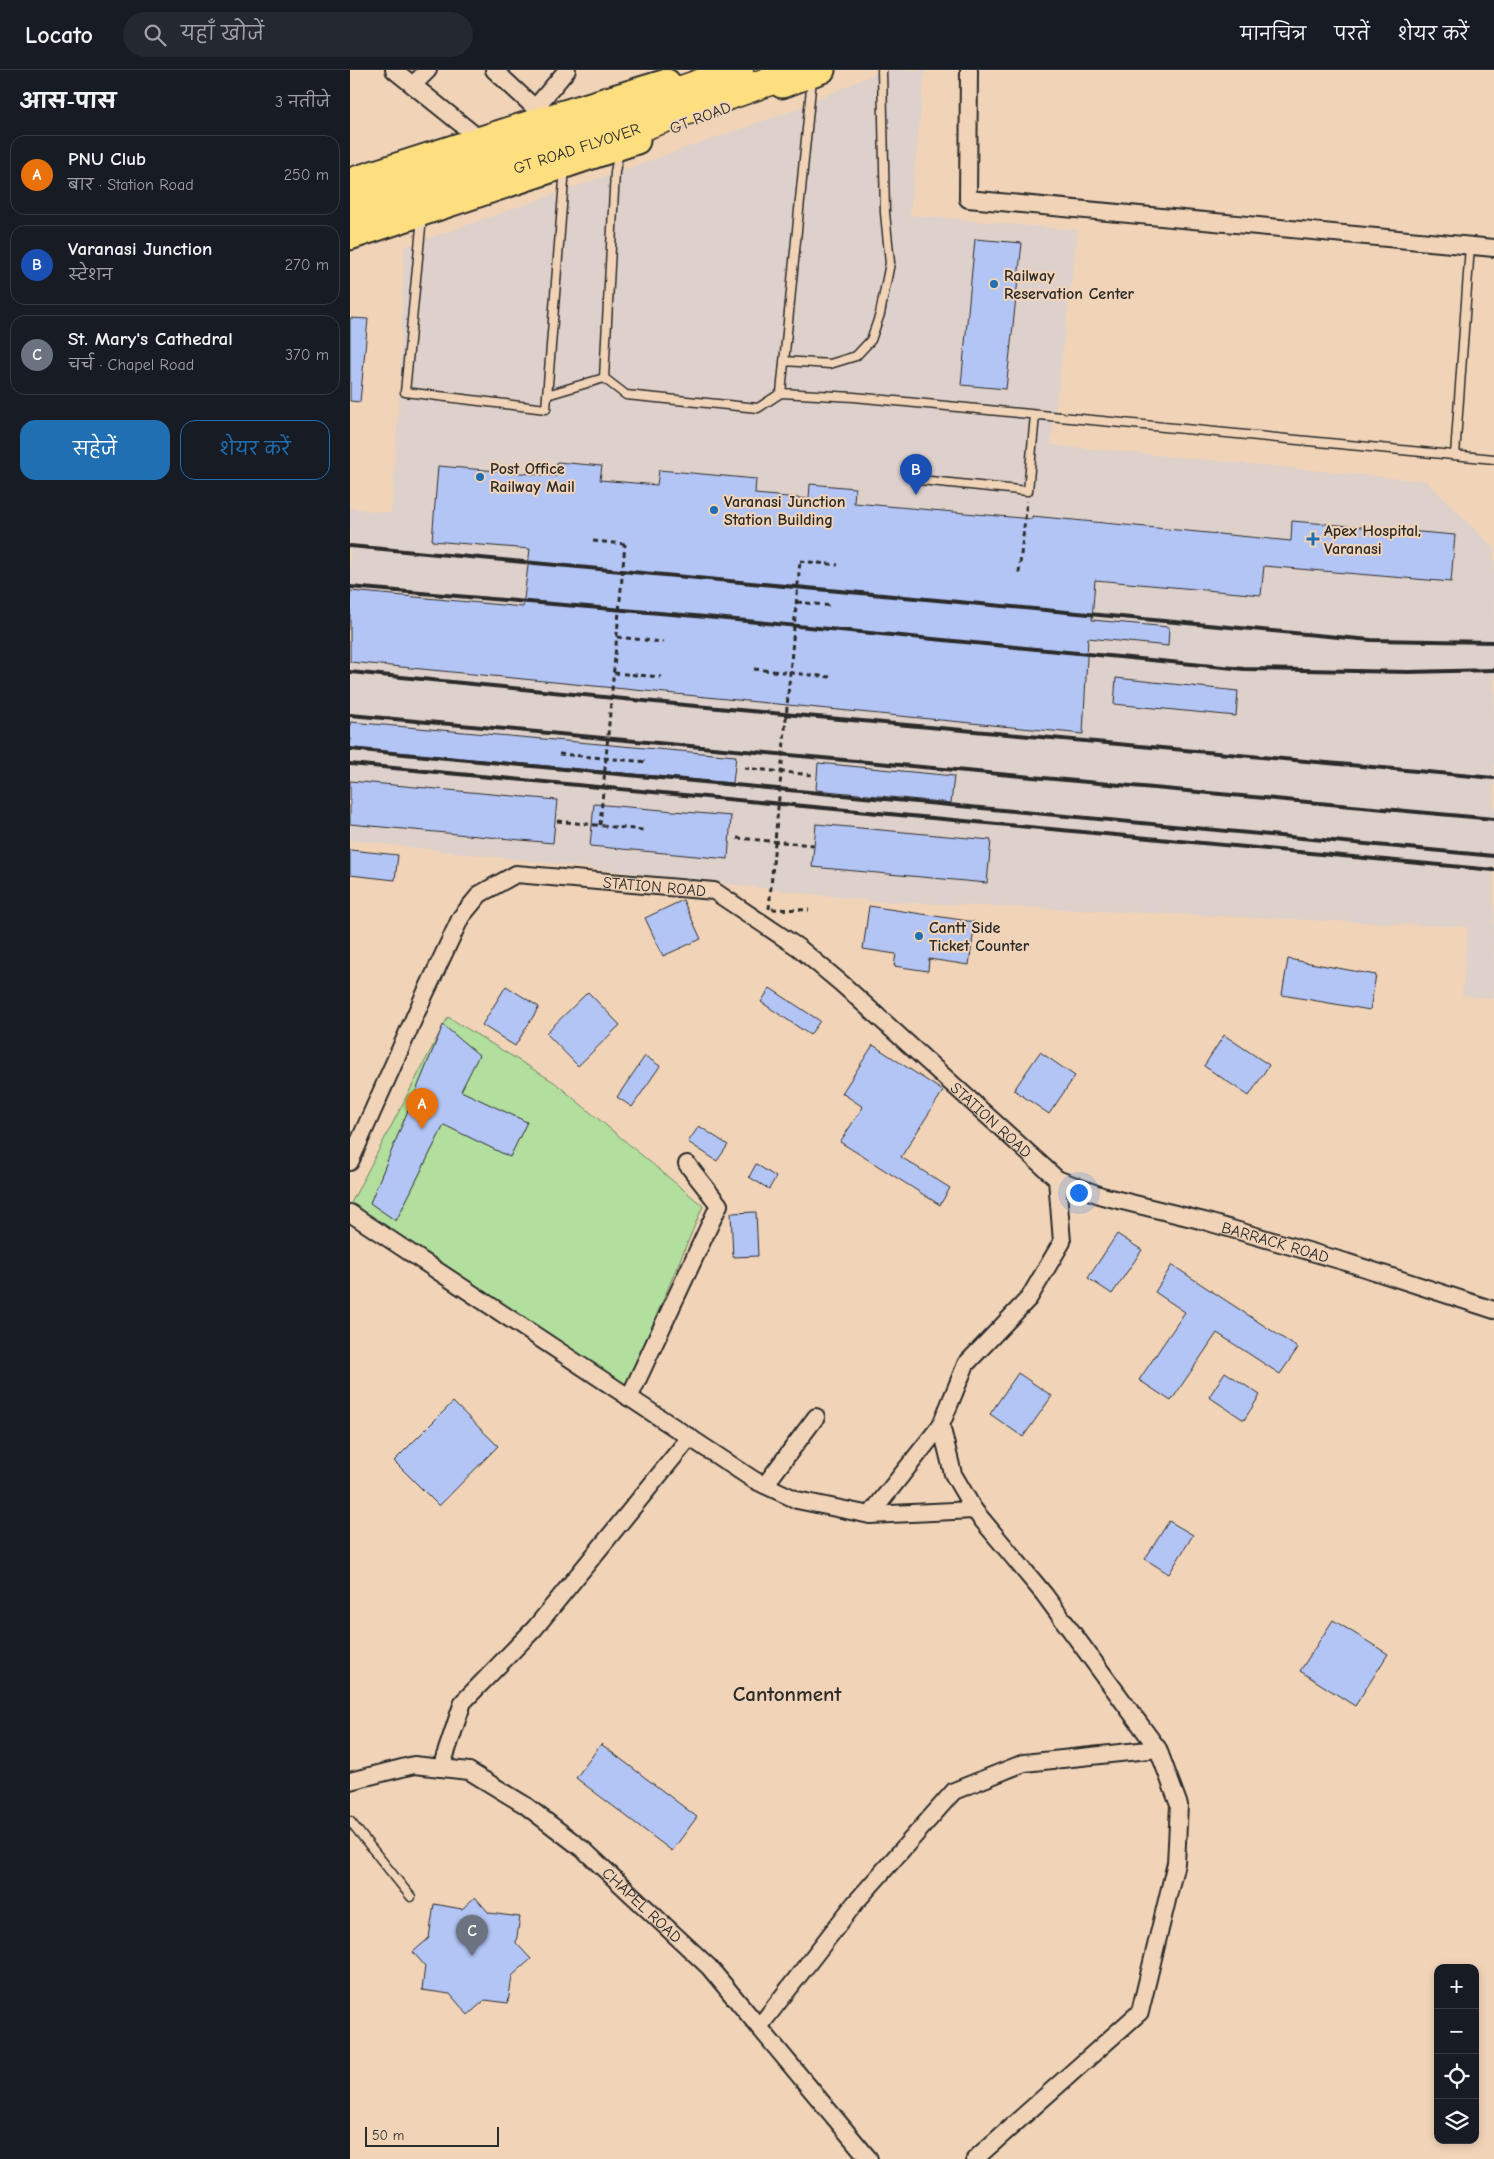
<!DOCTYPE html>
<html lang="hi">
<head>
<meta charset="utf-8">
<style>
	body { margin:0; font-family:"Comic Neue","Playpen Sans Deva",sans-serif; background:#242831; color:#f1f3f6 }
	.controls { position:absolute; right:15px; bottom:15px; display:grid; overflow:hidden; border-radius:10px; box-shadow:0 2px 8px #0003 }
	.controls button { width:45px; height:45px; display:grid; place-items:center; padding:0; border:0; border-bottom:1px solid #363941; background:#171b24; color:#f1f3f6; font:25px sans-serif }
	.scale { position:absolute; left:15px; bottom:12px; width:134px; box-sizing:border-box; padding-left:5px; border:2px solid #2b2b2b; border-top:0; font-size:14px; line-height:18px; white-space:nowrap; color:#2b2b2b; -webkit-text-stroke:4px #f1d4b8; paint-order:stroke }
	.you { position:absolute; left:728px; top:1122px; width:18px; height:18px; margin:-12px; border:4px solid #fff; border-radius:50%; background:#1a73e8; box-shadow:0 0 0 8px #1a73e833 }
	.badge { display:grid; place-items:center; width:32px; height:32px; border-radius:50%; background:#1f6fb2; color:#fff; font-size:16px; font-weight:700 }
	.pin { position:absolute; translate:-50% -41px; filter:drop-shadow(0 1px 2px #0008) }
	.pin::after { content:''; position:absolute; top:26px; width:18px; height:15px; background:inherit; clip-path:polygon(0 0,100% 0,50% 100%) }
	.list { margin:0; padding:0; list-style:none }
	h2 { display:flex; justify-content:space-between; align-items:center; height:65px; margin:0; padding:0 20px; font-size:21px }
	h2 small { font-size:16px; font-weight:400; color:#9ea1a6 }
	.list li { display:grid; grid-template-columns:32px 1fr auto; gap:15px; align-items:center; box-sizing:border-box; height:80px; margin:0 10px 10px; padding:0 10px; border:1px solid #363941; border-radius:15px }
	.list b { display:block; font-size:19px; white-space:nowrap }
	.list p { margin:0; font-size:16px; white-space:nowrap; color:#9ea1a6 }
	.list em { font-size:16px; font-style:normal; color:#9ea1a6 }
	.actions { display:flex; gap:10px; padding:15px 20px }
	.actions a { flex:1; padding:11px 0; border:1px solid #1f6fb2; border-radius:15px; text-align:center; font-size:18px; color:#1f6fb2 }
	.actions .main { background:#1f6fb2; color:#fff }
	.icon { flex:none; width:28px; height:28px; fill:none; stroke:currentColor; stroke-width:2; stroke-linecap:round; stroke-linejoin:round }
	.map { position:relative; flex:none; width:1144px; height:2089px; overflow:hidden }
	header { display:flex; align-items:center; gap:30px; box-sizing:border-box; height:70px; padding:0 25px; background:#171b24; border-bottom:1px solid #363941 }
	header strong { font-size:24px }
	nav { display:flex; gap:28px; margin-inline-start:auto; font-size:18px }
	.search { width:350px; height:45px; background:#242831; display:flex; align-items:center; gap:12px; box-sizing:border-box; padding:0 18px; border-radius:28px; color:#9ea1a6; font-size:19px }
	main { display:flex }
	aside { flex:1; background:#171b24 }
	.map>svg:first-child { display:block }
	.built { fill:#ded0ca }
	.green { fill:#b2df9d; stroke:#6e8564 }
	.building { fill:#b3c5f5; stroke:#2b2b2b }
	.lines { fill:none; stroke-linecap:round; stroke-linejoin:round }
	.lane-casing { stroke:#2b2b2b; stroke-width:11 }
	.street-casing { stroke:#2b2b2b; stroke-width:20 }
	.primary-casing { stroke:#2b2b2b; stroke-width:29 }
	.highway-casing { stroke:#2b2b2b; stroke-width:31 }
	.path { stroke:#2b2b2b; stroke-width:3; stroke-dasharray:5 4; stroke-linecap:butt }
	.lane { stroke:#f1d4b8; stroke-width:8 }
	.street { stroke:#f1d4b8; stroke-width:16 }
	.primary { stroke:#fedf80; stroke-width:25 }
	.highway { stroke:#fedf80; stroke-width:28 }
	.rail { stroke:#2b2b2b; stroke-width:4 }
	.path-bridge { stroke:#2b2b2b; stroke-width:3; stroke-dasharray:5 4; stroke-linecap:butt }
	.poi-dot { fill:#1f6fb2; stroke:#f1d4b8; stroke-width:2 }
	.labels { text-anchor:middle; stroke-width:4; stroke-linejoin:round; paint-order:stroke }
	.street-label { font-size:16px; fill:#2b2b2b; stroke:#f1d4b8 }
	.poi-label { font-size:16px; font-weight:bold; fill:#2b2b2b; stroke:#f1d4b8; text-anchor:start }
	.district-label { font-size:21px; font-weight:bold; fill:#2b2b2b; stroke:#f1d4b8 }
</style>
</head>
<body>
<header>
<strong>Locato</strong>
<div class="search"><svg class="icon" aria-label="search" viewBox="0 0 24 24"><circle cx="10" cy="10" r="6"/><path d="M15 15l6 6"/></svg>यहाँ खोजें</div>
<nav><a>मानचित्र</a><a>परतें</a><a>शेयर करें</a></nav>
</header>
<main>
<aside>
<h2>आस-पास<small>3 नतीजे</small></h2>
<ul class="list">
<li><span class="badge" style="background:#e8710a">A</span><div><b>PNU Club</b><p>बार · Station Road</p></div><em>250 m</em></li>
<li><span class="badge" style="background:#1a4fb4">B</span><div><b>Varanasi Junction</b><p>स्टेशन</p></div><em>270 m</em></li>
<li><span class="badge" style="background:#6b7280">C</span><div><b>St. Mary's Cathedral</b><p>चर्च · Chapel Road</p></div><em>370 m</em></li>
</ul>
<div class="actions"><a class="main">सहेजें</a><a>शेयर करें</a></div>
</aside>
<div class="map">
<svg width="1144" height="2089" viewBox="0 0 1144 2089">
	<rect width="100%" height="100%" fill="#f1d4b8"/>
	<filter id="ink" filterUnits="userSpaceOnUse"><feTurbulence type="fractalNoise" baseFrequency=".02" numOctaves="2"/><feDisplacementMap in="SourceGraphic" scale="10" xChannelSelector="R" yChannelSelector="G"/><feConvolveMatrix kernelMatrix="1 2 1 2 8 2 1 2 1" color-interpolation-filters="sRGB"/></filter>
	<g filter="url(#ink)">
		<path class="built" d="M 533,0 L 575,0 L 560,145 L 728,160 L 701,375 L 1076,411 L 1144,478 L 1144,929 L 1112,925 L 1118,857 L 521,831 L 0,770 L 0,438 L 41,443 L 49,331 L 54,177 L 441,41 Z"/>
		<path class="green" d="M 98,947 L 204,1012 L 353,1136 L 276,1317 L 0,1135 Z"/>
		<path class="building" d="M 625,169 L 672,173 L 656,319 L 611,315 Z
			M 0,248 L 18,249 L 10,332 L 0,331 Z
			M 207,392 L 252,396 L 250,410 L 307,415 L 309,400 L 406,409 L 405,424 L 459,429 L 460,414 L 505,418 L 504,433 L 682,449 L 682,446 L 941,471 L 942,451 L 1105,465 L 1101,512 L 914,496 L 911,525 L 745,510 L 742,550 L 819,557 L 818,576 L 738,568 L 733,664 L 0,592 L 0,521 L 173,537 L 180,479 L 82,471 L 88,396 L 206,406 Z
			M 766,608 L 888,621 L 886,646 L 764,634 Z
			M 0,652 L 386,686 L 383,713 L 0,678 Z
			M 468,693 L 604,706 L 601,733 L 466,720 Z
			M 0,711 L 207,730 L 203,773 L 0,754 Z
			M 244,734 L 381,746 L 378,789 L 240,776 Z
			M 466,754 L 641,770 L 637,813 L 462,797 Z
			M 0,780 L 48,785 L 45,810 L 0,805 Z
			M 333,830 L 351,869 L 313,886 L 295,848 Z
			M 519,836 L 625,852 L 619,895 L 579,889 L 578,901 L 544,896 L 546,884 L 513,879 Z
			M 938,889 L 1026,905 L 1020,940 L 932,925 Z
			M 156,916 L 189,937 L 165,976 L 132,955 Z
			M 420,918 L 470,951 L 460,965 L 411,932 Z
			M 238,922 L 270,955 L 228,996 L 196,963 Z
			M 93,955 L 129,985 L 111,1021 L 177,1052 L 160,1087 L 94,1055 L 46,1151 L 20,1133 Z
			M 874,965 L 919,995 L 899,1026 L 854,996 Z
			M 523,975 L 593,1021 L 551,1087 L 600,1118 L 590,1135 L 490,1072 L 513,1037 L 492,1023 Z
			M 690,982 L 725,1006 L 699,1044 L 664,1020 Z
			M 295,986 L 310,996 L 282,1037 L 267,1027 Z
			M 349,1056 L 378,1075 L 367,1091 L 338,1072 Z
			M 406,1094 L 426,1107 L 419,1119 L 399,1107 Z
			M 406,1142 L 408,1186 L 383,1187 L 381,1143 Z
			M 767,1164 L 792,1180 L 762,1224 L 738,1208 Z
			M 822,1195 L 948,1278 L 930,1304 L 867,1263 L 821,1331 L 789,1310 L 835,1242 L 805,1222 Z
			M 875,1302 L 910,1325 L 894,1350 L 859,1327 Z
			M 668,1303 L 702,1326 L 673,1367 L 640,1344 Z
			M 103,1332 L 148,1376 L 89,1436 L 44,1391 Z
			M 819,1451 L 843,1465 L 819,1504 L 795,1489 Z
			M 983,1550 L 1038,1584 L 1005,1636 L 950,1601 Z
			M 251,1674 L 347,1747 L 322,1781 L 226,1708 Z
			M 125,1827 L 139,1843 L 170,1847 L 166,1873 L 181,1889 L 162,1906 L 158,1933 L 135,1930 L 118,1945 L 100,1924 L 72,1920 L 75,1896 L 63,1882 L 79,1868 L 84,1834 L 112,1839 Z"/>
		<g class="lines">
			<defs>
				<path id="lane" d="M 269,81 L 265,102 L 254,308 L 276,325 L 408,338 L 431,323 L 462,8
					M 72,147 L 55,322 L 196,339 L 215,98
					M 434,291 L 480,294 L 506,286 L 521,270 L 530,244 L 540,193 L 535,143 L 532,0
					M 431,323 L 504,327 L 1144,389
					M 197,325 L 254,308
					M 1105,385 L 1120,176
					M 570,410 L 678,421 L 685,345
					M 0,1751 L 61,1827"/>
				<g id="street">
					<path d="M 44,0 L 131,70"/>
					<path d="M 144,0 L 185,38 L 191,50"/>
					<path d="M 619,0 L 618,129 L 1144,178"/>
					<path d="M 63,15 L 78,0"/>
					<path d="M 185,38 L 217,0"/>
					<path id="s1" d="M 0,1092 L 73,928 L 111,847 L 130,824 L 166,804 L 364,821 L 449,878 L 491,913 L 707,1109 L 752,1126 L 854,1151 L 996,1192 L 1144,1240"/>
					<path d="M 0,1143 L 404,1410 L 447,1430 L 520,1445 L 624,1440"/>
					<path d="M 279,1328 L 369,1135 L 337,1094"/>
					<path d="M 415,1415 L 466,1347"/>
					<path d="M 520,1445 L 591,1355"/>
					<path d="M 91,1698 L 113,1632 L 185,1558 L 340,1367"/>
					<path id="s2" d="M 0,1711 L 64,1695 L 119,1701 L 175,1735 L 235,1781 L 359,1897 L 519,2089"/>
					<path d="M 409,1957 L 505,1833 L 604,1721 L 674,1693 L 808,1679 L 694,1524 L 624,1440 L 603,1404 L 591,1355 L 616,1294 L 679,1228 L 712,1172 L 707,1109"/>
					<path d="M 625,2089 L 790,1942 L 826,1793 L 829,1735 L 808,1679"/>
				</g>
				<path id="primary" d="M 432,15 L 472,0
					M 0,111 L 191,50 L 317,12
					M 0,167 L 287,71"/>
				<g id="highway">
					<path d="M 0,129 L 266,43 L 389,0"/>
					<path id="s3" d="M 0,151 L 273,63 L 451,0"/>
				</g>
			</defs>
			<use href="#lane" class="lane-casing"/>
			<use href="#street" class="street-casing"/>
			<use href="#primary" class="primary-casing"/>
			<use href="#highway" class="highway-casing"/>
			<path class="path" d="M 243,471 L 275,474
				M 450,491 L 488,495
				M 669,503 L 677,431
				M 447,532 L 482,536
				M 267,567 L 313,572
				M 404,599 L 480,607
				M 264,603 L 311,607
				M 209,684 L 297,692
				M 394,698 L 462,705
				M 207,751 L 293,760
				M 387,768 L 464,775
				M 422,839 L 459,840"/>
			<use href="#lane" class="lane"/>
			<use href="#street" class="street"/>
			<use href="#primary" class="primary"/>
			<use href="#highway" class="highway"/>
			<path class="rail" d="M 0,476 L 1021,570 L 1144,572
				M 0,517 L 345,546 L 894,599 L 1058,602 L 1144,600
				M 0,602 L 335,635 L 1144,708
				M 0,645 L 1144,749
				M 0,679 L 1144,786
				M 0,694 L 1144,800"/>
			<path class="path-bridge" d="M 250,755 L 275,474
				M 419,839 L 450,491"/>
		</g>
	</g>
	<g class="poi-dot">
		<circle cx="644" cy="214" r="5"/>
		<circle cx="130" cy="407" r="5"/>
		<circle cx="364" cy="440" r="5"/>
		<path d="M960.5 461.5h5v5h5v5h-5v5h-5v-5h-5v-5h5z"/>
		<circle cx="569" cy="866" r="5"/>
	</g>
	<g class="labels">
		<g class="street-label">
			<text transform="translate(350 47) rotate(-21)" y="6">GT ROAD</text>
			<text dy="6" stroke="none"><textPath href="#s3" startOffset="238">GT ROAD FLYOVER</textPath></text>
			<text dy="6" stroke="none"><textPath href="#s1" startOffset="479">STATION ROAD</textPath></text>
			<text dy="6" stroke="none"><textPath href="#s1" startOffset="899">STATION ROAD</textPath></text>
			<text dy="6" stroke="none"><textPath href="#s1" startOffset="1215">BARRACK ROAD</textPath></text>
			<text dy="6" stroke="none"><textPath href="#s2" startOffset="341">CHAPEL ROAD</textPath></text>
		</g>
		<g class="poi-label">
			<text x="654" y="211">Railway<tspan x="654" dy="18">Reservation Center</tspan></text>
			<text x="140" y="404">Post Office<tspan x="140" dy="18">Railway Mail</tspan></text>
			<text x="374" y="437">Varanasi Junction<tspan x="374" dy="18">Station Building</tspan></text>
			<text x="974" y="466">Apex Hospital,<tspan x="974" dy="18">Varanasi</tspan></text>
			<text x="579" y="863">Cantt Side<tspan x="579" dy="18">Ticket Counter</tspan></text>
		</g>
		<g class="district-label">
			<text x="437" y="1631">Cantonment</text>
		</g>
	</g>
</svg>
<div class="controls">
<button>+</button>
<button>−</button>
<button><svg class="icon" aria-label="locate" viewBox="0 0 24 24"><circle cx="12" cy="12" r="6"/><path d="M12 2v4M12 18v4M2 12h4M18 12h4"/></svg></button>
<button><svg class="icon" aria-label="layers" viewBox="0 0 24 24"><path d="M12 4l9 5-9 5-9-5zM3 14l9 5 9-5"/></svg></button>
</div>
<div class="scale">50 m</div>
<div class="you"></div>
<div class="pin badge" style="left:72px;top:1059px;background:#e8710a">A</div>
<div class="pin badge" style="left:566px;top:425px;background:#1a4fb4">B</div>
<div class="pin badge" style="left:122px;top:1886px;background:#6b7280">C</div>
</div>
</main>
</body>
</html>
